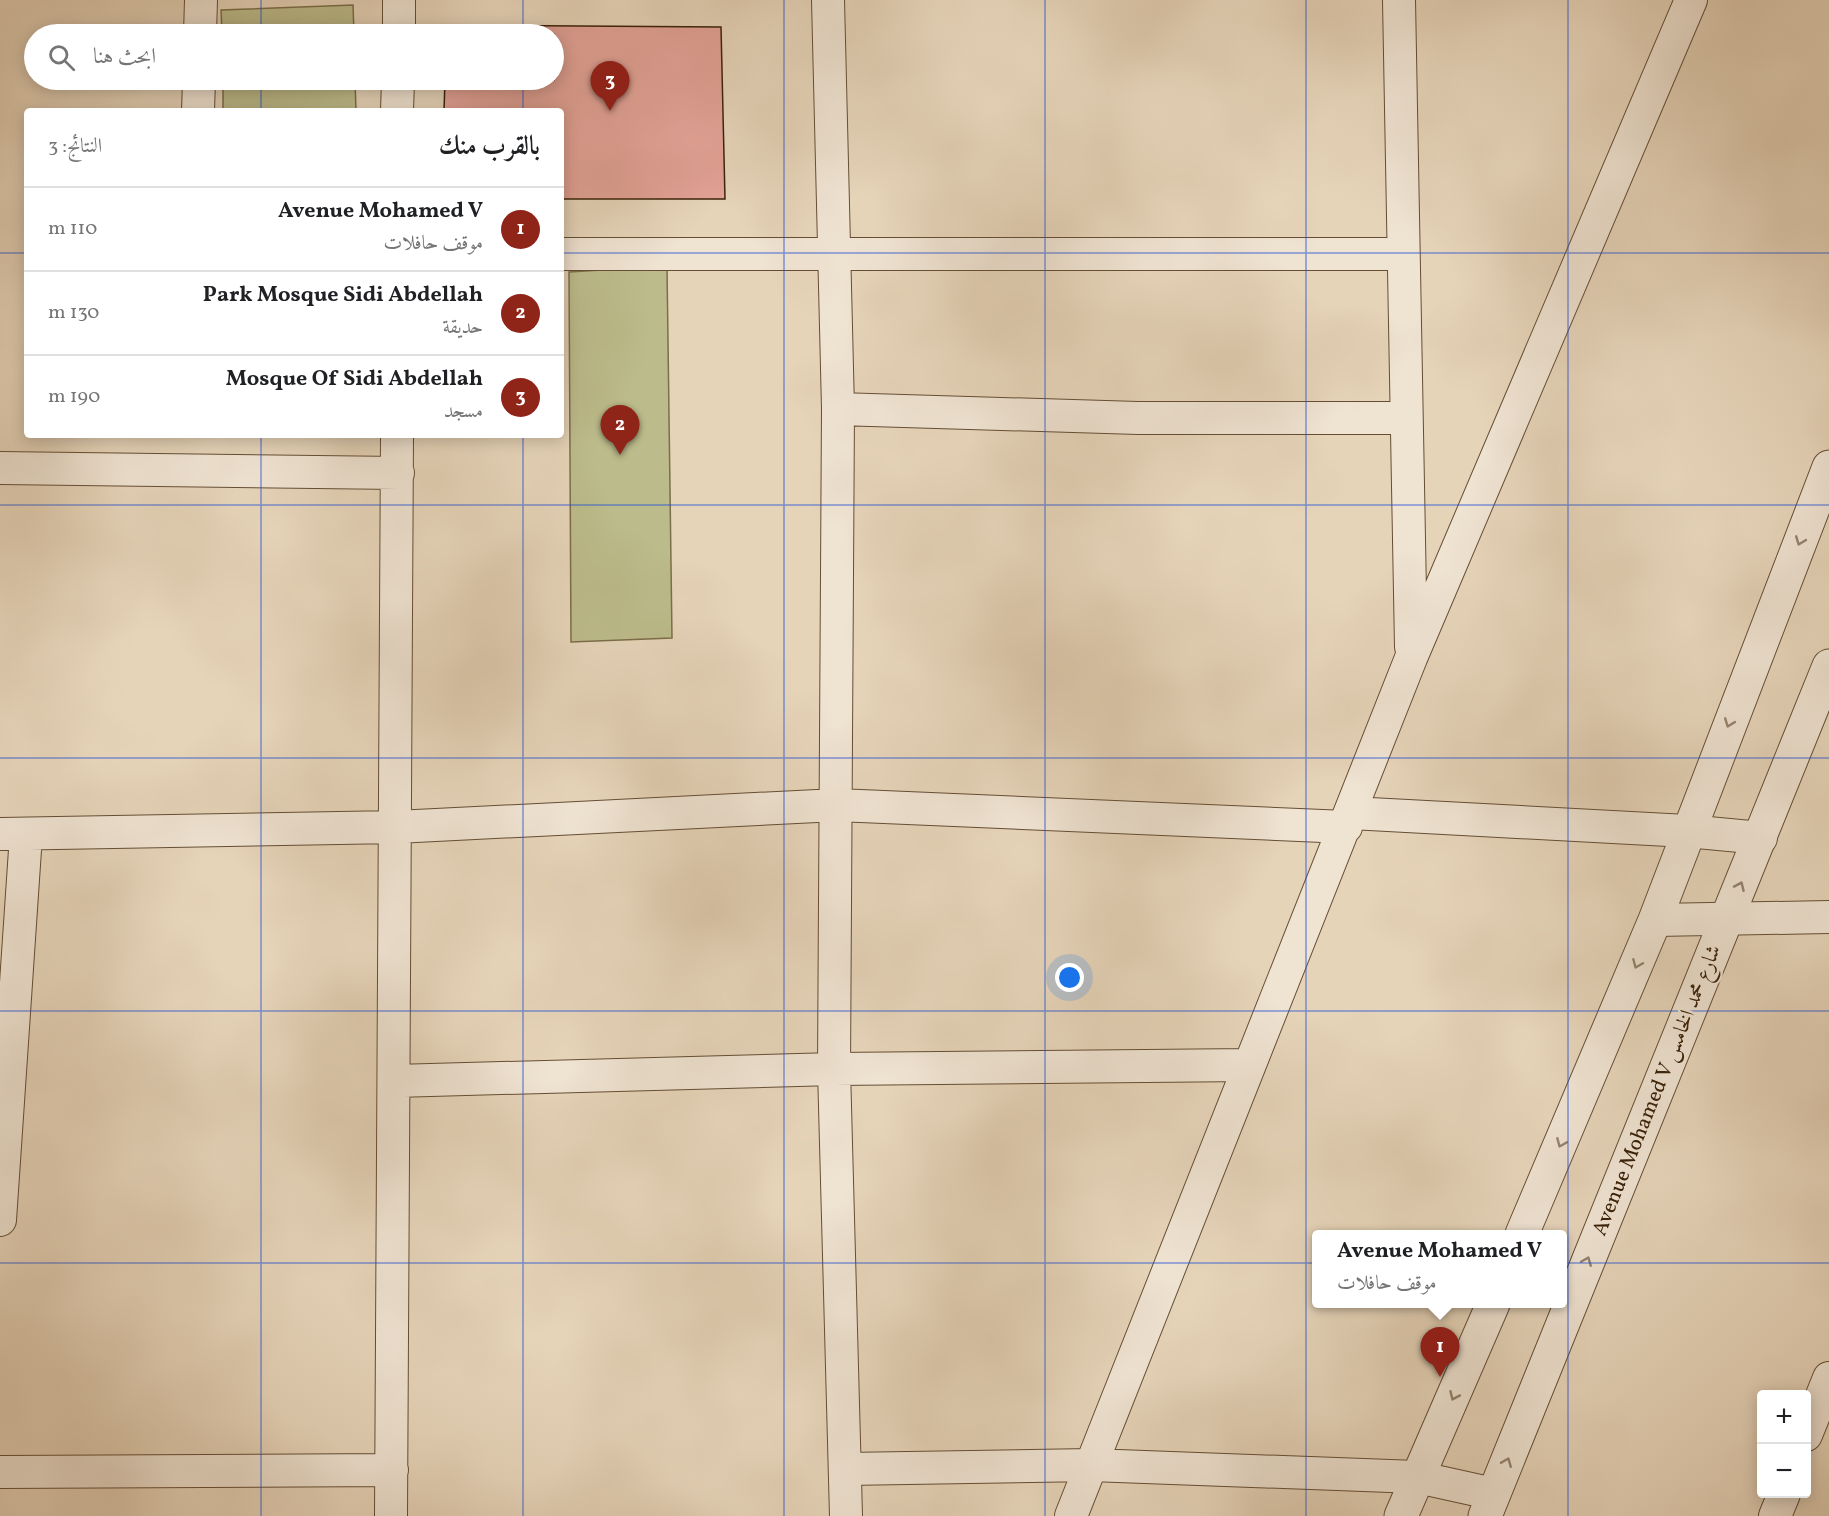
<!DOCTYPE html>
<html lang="ar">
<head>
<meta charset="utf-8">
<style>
	body { margin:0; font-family:Vollkorn,Amiri,serif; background:#f2f2f2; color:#202124; direction:rtl }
	.controls { position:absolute; right:18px; bottom:18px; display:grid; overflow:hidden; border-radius:6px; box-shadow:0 3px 15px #0003 }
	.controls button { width:54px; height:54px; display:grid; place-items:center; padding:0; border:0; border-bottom:2px solid #e0e0e0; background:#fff; color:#202124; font:30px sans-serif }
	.you { position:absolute; left:1070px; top:978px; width:21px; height:21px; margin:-15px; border:4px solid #fff; border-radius:50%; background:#1a73e8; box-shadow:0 0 0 9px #1a73e833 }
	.badge { display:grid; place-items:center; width:39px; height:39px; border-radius:50%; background:#8f2418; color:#fff; font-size:20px; font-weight:700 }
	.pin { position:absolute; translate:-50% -50px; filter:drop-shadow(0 2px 3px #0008) }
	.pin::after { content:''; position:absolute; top:32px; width:21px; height:18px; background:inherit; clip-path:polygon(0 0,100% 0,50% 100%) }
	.popup { position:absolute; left:1312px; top:1230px; width:255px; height:78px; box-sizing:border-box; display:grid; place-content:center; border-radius:6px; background:#fff; filter:drop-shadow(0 2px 4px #0005); font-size:20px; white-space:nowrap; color:#757577 }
	.popup b { font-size:22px; color:#202124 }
	.popup::after { content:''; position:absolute; left:50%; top:100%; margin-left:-12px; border:12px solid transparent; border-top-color:#fff }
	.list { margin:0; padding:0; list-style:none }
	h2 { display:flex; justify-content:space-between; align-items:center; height:78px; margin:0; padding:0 24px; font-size:26px }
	h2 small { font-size:20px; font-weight:400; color:#757577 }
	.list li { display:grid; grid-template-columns:39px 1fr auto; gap:18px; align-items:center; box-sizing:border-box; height:84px; padding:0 24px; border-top:2px solid #e0e0e0 }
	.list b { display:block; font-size:22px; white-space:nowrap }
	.list p { margin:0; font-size:20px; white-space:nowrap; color:#757577 }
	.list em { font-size:20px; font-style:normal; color:#757577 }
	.icon { flex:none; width:33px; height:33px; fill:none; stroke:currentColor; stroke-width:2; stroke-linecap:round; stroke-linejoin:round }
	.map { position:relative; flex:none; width:1829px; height:1516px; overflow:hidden; direction:ltr }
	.search { position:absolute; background:#fff; box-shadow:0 3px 15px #0003; left:24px; top:24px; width:540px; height:66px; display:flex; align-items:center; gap:15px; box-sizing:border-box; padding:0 21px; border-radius:33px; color:#757577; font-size:22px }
	.panel { position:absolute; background:#fff; box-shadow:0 3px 15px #0003; left:24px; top:108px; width:540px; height:330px; border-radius:6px; direction:rtl }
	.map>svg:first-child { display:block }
	.green { fill:#bcbb8b; stroke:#7b6e4a; stroke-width:1.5 }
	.building { fill:#e3a297; stroke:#3a2209; stroke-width:1.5 }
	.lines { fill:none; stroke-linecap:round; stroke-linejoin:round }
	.minor-casing { stroke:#654e35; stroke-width:34 }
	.tertiary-casing { stroke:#654e35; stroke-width:35 }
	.minor { stroke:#efe3d2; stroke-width:32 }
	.tertiary { stroke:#efe3d2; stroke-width:33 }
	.oneway { stroke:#94826e }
	.grid { fill:none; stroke:#1d4ed8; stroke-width:1.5; stroke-opacity:0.55 }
	.labels { text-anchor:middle; stroke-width:4.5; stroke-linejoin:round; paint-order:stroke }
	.street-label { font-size:21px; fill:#3a2209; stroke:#efe3d2 }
</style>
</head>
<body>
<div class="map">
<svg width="1829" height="1516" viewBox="0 0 1829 1516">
	<rect width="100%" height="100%" fill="#e6d4b9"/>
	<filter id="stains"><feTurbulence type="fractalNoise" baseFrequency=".00333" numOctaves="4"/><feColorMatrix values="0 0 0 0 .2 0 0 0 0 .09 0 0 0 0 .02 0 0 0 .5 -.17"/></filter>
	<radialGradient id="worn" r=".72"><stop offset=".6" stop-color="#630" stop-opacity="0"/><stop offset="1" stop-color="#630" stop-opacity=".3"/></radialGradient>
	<path class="green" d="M 353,5 L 354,34 L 222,34 L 221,10 Z
		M 223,80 L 355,80 L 356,111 L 223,111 Z
		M 667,266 L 672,638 L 571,642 L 569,272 Z"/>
	<path class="building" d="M 445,25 L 721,27 L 725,199 L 561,199 L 561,111 L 444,111 L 445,80 L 554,80 L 554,34 L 445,34 Z"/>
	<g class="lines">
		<defs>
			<path id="minor" d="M 828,0 L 838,409 L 834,1069 L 846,1516
				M 1399,0 L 1411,647
				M 200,34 L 201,0
				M 399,34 L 399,0
				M 198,111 L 199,80
				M 397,111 L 398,80
				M 561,254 L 1402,254
				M 838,409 L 1138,418 L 1405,418
				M 0,468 L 398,473
				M 1351,813 L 1687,831 L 1761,838
				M 0,834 L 396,827 L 837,805 L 1346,827
				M 1655,920 L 1829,917
				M 395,1081 L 834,1069 L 1248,1065
				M 0,1220 L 26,835
				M 1806,1435 L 1829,1378
				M 845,1469 L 1091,1465 L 1417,1477 L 1494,1494
				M 0,1472 L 392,1470
				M 391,1516 L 397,435
				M 1071,1516 L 1411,658 L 1691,0
				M 1775,1516 L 1784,1494"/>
			<path id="tertiary" d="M 1522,1234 L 1655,920 L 1829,467
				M 1401,1516 L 1493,1304
				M 1485,1516 L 1829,666"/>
		</defs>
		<use href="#minor" class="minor-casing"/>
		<use href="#tertiary" class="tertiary-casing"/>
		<use href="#minor" class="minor"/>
		<use href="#tertiary" class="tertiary"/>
	</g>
	<defs><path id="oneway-chevron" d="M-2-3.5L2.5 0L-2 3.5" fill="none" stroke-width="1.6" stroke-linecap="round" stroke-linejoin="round" transform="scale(1.5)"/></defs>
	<g class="oneway">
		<use href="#oneway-chevron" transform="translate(1800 541) rotate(111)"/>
		<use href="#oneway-chevron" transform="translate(1729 723) rotate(111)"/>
		<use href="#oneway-chevron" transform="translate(1740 886) rotate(-66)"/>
		<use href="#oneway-chevron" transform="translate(1637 964) rotate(113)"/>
		<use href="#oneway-chevron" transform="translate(1561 1143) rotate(113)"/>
		<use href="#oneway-chevron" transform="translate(1587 1261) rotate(-68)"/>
		<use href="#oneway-chevron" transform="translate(1454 1396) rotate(114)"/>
		<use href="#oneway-chevron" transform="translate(1507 1462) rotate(-68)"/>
	</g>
	<path class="grid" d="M 261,0 L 261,34M 523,0 L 523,34M 784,0 L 784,1516M 1045,0 L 1045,1516M 1306,0 L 1306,1516M 1568,0 L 1568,1516M 261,80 L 261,111M 523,80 L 523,111M 0,253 L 27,253M 561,253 L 1829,253M 261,435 L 261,1516M 523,435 L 523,1516M 0,505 L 1829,505M 0,758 L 1829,758M 0,1011 L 1829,1011M 0,1263 L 1829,1263"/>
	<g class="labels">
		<g class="street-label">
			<text transform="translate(1656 1090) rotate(-68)" y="7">Avenue Mohamed V شارع محمد الخامس</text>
		</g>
	</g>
	<rect width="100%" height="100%" filter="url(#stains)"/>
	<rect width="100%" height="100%" fill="url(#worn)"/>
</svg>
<div class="controls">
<button>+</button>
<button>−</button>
</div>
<div class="you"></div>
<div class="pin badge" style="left:1440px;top:1377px">1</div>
<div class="popup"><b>Avenue Mohamed V</b>موقف حافلات</div>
<div class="pin badge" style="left:620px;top:455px">2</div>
<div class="pin badge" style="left:610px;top:111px">3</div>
<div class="search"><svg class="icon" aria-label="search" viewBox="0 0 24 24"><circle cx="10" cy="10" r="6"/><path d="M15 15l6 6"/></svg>ابحث هنا</div>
<section class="panel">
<h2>بالقرب منك<small>النتائج: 3</small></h2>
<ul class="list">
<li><span class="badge">1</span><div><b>Avenue Mohamed V</b><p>موقف حافلات</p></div><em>110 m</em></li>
<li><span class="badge">2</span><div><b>Park Mosque Sidi Abdellah</b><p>حديقة</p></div><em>130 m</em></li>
<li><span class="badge">3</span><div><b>Mosque Of Sidi Abdellah</b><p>مسجد</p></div><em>190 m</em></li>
</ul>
</section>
</div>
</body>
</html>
